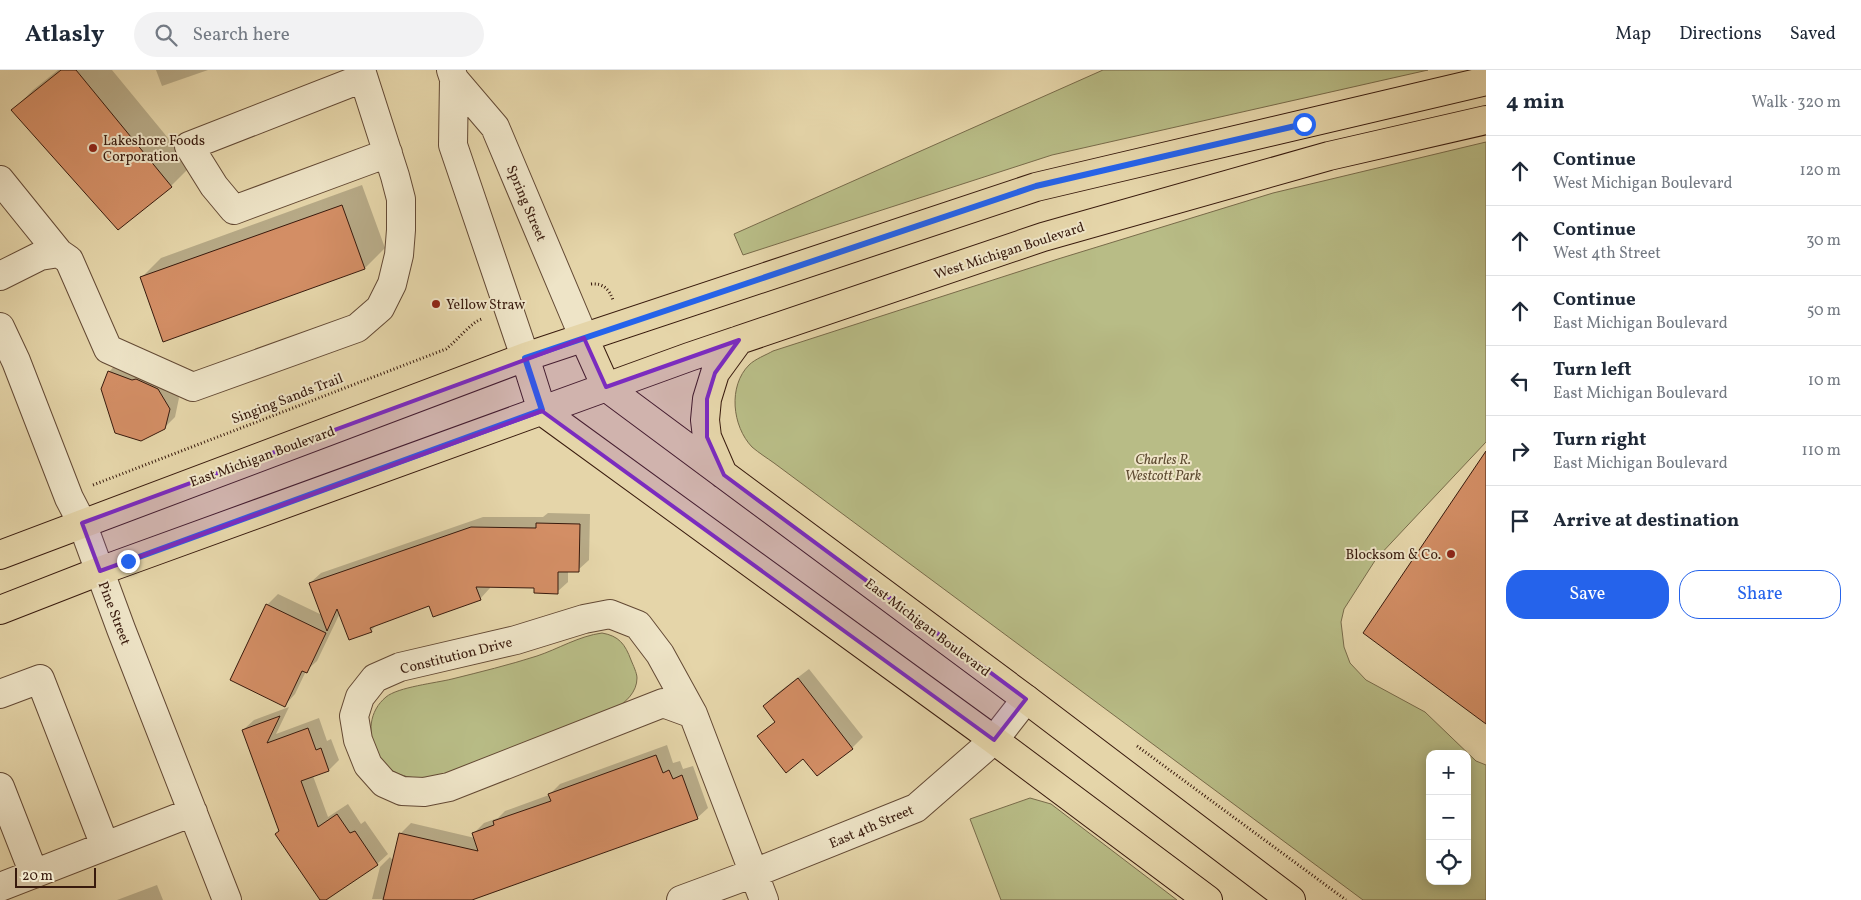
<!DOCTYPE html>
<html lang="en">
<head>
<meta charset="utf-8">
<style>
	body { margin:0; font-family:Vollkorn,serif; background:#f2f2f3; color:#1f2937 }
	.controls { position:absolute; right:15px; bottom:15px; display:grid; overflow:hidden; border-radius:10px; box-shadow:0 2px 12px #0003 }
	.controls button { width:45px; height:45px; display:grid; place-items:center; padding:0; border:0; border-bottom:1px solid #e0e1e3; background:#fff; color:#1f2937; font:25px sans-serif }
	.scale { position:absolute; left:15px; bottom:12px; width:81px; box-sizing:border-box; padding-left:5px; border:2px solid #381a0d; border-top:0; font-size:14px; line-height:18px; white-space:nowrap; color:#381a0d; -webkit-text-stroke:4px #eee4c7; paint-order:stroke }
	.stop { position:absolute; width:15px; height:15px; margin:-11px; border:4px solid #2563eb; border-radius:50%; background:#fff }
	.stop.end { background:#2563eb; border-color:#fff; box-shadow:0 1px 5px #0008 }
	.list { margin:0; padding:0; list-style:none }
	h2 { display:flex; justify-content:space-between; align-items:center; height:65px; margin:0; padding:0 20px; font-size:21px }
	h2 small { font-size:16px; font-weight:400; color:#747a83 }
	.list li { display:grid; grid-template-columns:32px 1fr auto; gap:15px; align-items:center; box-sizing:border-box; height:70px; padding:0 20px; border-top:1px solid #e0e1e3 }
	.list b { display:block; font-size:19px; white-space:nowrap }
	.list p { margin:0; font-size:16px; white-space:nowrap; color:#747a83 }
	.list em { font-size:16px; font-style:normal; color:#747a83 }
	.actions { display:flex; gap:10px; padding:15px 20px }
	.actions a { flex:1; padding:11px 0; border:1px solid #2563eb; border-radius:20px; text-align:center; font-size:18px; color:#2563eb }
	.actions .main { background:#2563eb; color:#fff }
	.icon { flex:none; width:28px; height:28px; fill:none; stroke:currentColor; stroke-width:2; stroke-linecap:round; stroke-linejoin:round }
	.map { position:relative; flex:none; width:1486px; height:830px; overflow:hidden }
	header { display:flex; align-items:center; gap:30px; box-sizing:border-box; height:70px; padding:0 25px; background:#fff; border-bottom:1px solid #e0e1e3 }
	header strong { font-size:24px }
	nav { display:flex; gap:28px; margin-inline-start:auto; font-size:18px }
	.search { width:350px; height:45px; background:#f2f2f3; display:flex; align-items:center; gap:12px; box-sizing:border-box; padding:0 18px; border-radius:28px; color:#747a83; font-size:19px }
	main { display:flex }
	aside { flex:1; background:#fff }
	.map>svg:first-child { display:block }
	.green { fill:#b8bc86; stroke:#786b4a; fill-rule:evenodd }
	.shadow { fill:#0003 }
	.building { fill:#d38e65; stroke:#381a0d }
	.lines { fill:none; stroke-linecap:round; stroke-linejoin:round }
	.minor-casing { stroke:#634934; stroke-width:30 }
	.major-casing { stroke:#381a0d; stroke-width:30 }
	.path { stroke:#381a0d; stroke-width:3; stroke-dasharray:1 2.5; stroke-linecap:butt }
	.minor { stroke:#eee4c7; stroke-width:28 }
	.major { stroke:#e5d5a9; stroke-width:28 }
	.route { stroke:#2563eb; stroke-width:6 }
	.marked { fill:#7b2cbf; fill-opacity:0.2; stroke:#7b2cbf; stroke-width:4; stroke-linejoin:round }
	.poi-dot { fill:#8f2418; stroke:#eee4c7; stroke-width:2 }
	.labels { text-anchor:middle; stroke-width:4; stroke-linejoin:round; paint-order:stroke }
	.poi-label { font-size:14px; fill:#381a0d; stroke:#eee4c7; text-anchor:start }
	.street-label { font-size:14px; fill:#381a0d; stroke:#eee4c7 }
	.park-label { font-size:14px; font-style:italic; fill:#5e4b31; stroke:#eee4c7 }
</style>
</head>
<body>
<header>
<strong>Atlasly</strong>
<div class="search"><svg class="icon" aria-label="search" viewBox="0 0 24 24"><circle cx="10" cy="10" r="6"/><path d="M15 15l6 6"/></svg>Search here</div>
<nav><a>Map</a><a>Directions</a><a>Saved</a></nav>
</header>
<main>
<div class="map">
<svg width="1486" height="830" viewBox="0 0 1486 830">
	<rect width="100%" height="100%" fill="#e5d5a9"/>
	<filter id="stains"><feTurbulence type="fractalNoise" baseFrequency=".004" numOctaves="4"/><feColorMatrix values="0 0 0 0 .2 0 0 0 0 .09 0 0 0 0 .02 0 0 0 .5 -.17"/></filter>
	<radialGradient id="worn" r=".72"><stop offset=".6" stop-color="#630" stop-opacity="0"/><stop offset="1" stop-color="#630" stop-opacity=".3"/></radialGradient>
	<path class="green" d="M 1103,0 L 1428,0 L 1052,85 L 743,185 L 734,164 Z
		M 1486,72 L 1486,372 L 1376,489 L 1344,539 L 1341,552 L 1344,577 L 1350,593 L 1366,610 L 1425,642 L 1476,691 L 1486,695 L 1486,830 L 1363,830 L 774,393 C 767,388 759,383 752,377 C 732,356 728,316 749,295 C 755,289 766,285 773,281 L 1058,189 L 1273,123 ZM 1430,684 L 1467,684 L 1467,811 L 1430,811 Z
		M 602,563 C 619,566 625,574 631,590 C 633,595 637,603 637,608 C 637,622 626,632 615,639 L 432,709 C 407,708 390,707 377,682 C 367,664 369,641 386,627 C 398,617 436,613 452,609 C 480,602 509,595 537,586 C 558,579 579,566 602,563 Z
		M 1030,728 L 1051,734 L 1177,830 L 1001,830 L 970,749 Z"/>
	<path class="shadow" d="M 58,0 L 112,0 L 191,96 L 171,116 L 118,158 L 13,40 L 33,20 Z
		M 156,0 L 208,0 L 162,16 Z
		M 362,115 L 385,178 L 365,198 L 164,270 L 141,208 L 161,188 Z
		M 119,291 L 169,308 L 179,328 L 175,347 L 164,358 L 109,302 Z
		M 548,443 L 590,444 L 589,490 L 578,500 L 568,500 L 568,512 L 557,522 L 535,517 L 490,516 L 490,518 L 480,529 L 430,535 L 378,553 L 371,561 L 340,543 L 317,591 L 306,601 L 295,624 L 285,635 L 267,535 L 278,524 L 322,545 L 310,513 L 321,503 L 483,447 L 543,447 Z
		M 809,599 L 863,667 L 852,678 L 817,705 L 804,687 L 759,666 L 776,651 L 764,636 L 775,625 Z
		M 289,637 L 276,664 L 319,648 L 327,671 L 331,669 L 339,690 L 329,700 L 313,706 L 328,747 L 348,734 L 361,754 L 365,751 L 388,784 L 377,794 L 324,830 L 321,830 L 280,760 L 243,660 L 254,650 Z
		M 667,675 L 673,693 L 680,691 L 683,699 L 693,696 L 708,738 L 697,748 L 451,830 L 372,829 L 380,797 L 390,787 L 394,792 L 400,764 L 411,753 L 475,768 L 473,764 L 484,753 L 498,748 L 505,741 L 549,725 L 560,714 Z
		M 157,815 L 163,830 L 117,830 Z"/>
	<path class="building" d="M 61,0 L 76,0 L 172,117 L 118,160 L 11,40 Z
		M 342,135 L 365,199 L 163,272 L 140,207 Z
		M 108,301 L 132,310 L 136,309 L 158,319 L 170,339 L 165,359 L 141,371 L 115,363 L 101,319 Z
		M 1486,381 L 1486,654 L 1363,563 Z
		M 536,453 L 580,454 L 579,502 L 558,502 L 558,524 L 534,523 L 534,518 L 476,517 L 481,530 L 433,547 L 429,536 L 370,558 L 372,562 L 349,570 L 337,539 L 327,561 L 309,513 L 471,457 L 536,458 Z
		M 266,534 L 326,563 L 307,603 L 302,601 L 285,637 L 230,610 Z
		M 798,608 L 853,679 L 817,706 L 803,689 L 786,703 L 757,666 L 775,652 L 763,636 Z
		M 280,646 L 267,673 L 308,658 L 316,680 L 321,678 L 329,701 L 301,711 L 318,757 L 337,744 L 350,763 L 355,761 L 378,795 L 326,830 L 320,830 L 275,764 L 279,761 L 242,660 Z
		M 656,685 L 663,703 L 669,700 L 673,709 L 682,705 L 698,749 L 472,830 L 383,830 L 399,763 L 478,781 L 472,763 L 494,755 L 493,751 L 551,731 L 548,724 Z"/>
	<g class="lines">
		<defs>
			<path id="minor" d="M 451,0 L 454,9 L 453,75 L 525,287
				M 363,8 L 189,76 L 214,116 L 234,140 L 388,83
				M 454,9 L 495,57 L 584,268
				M 0,110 L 59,183
				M 0,206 L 40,186 L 59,183 L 69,190 L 108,279 L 193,317 L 357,258 L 380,238 L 392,214 L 399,185 L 401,160 L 401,129 L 395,106 L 361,0
				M 0,257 L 16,291 L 69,428 L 82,453 L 121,559 L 227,830
				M 0,624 L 40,609 L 105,776
				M 693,644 L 663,633 L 449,717 L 424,722 L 402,721 L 384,713 L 368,695 L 358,670 L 354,646 L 360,627 L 375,608 L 400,597 L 516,570 L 584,549 L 610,544 L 638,555 L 660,584 L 693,644 L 764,830
				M 0,717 L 34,804
				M 0,817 L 193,742
				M 681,830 L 754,803 L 916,738 L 994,670 L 1026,629"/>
			<path id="major" d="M 584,268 L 606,317 L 1026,629 L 1291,830
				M 525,287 L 542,341 L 994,670 L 1208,830
				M 723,404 L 707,367 L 705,350 L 707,329 L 715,303 L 739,270
				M 0,485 L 525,287 L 1036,117 L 1486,11
				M 0,540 L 100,501 L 689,287 L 1043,167 L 1329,86 L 1486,50"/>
		</defs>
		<use href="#minor" class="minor-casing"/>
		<use href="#major" class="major-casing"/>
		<path class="path" d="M 591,214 C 603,213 609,219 613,230
			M 93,415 L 446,279 C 457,271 471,252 482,249
			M 1137,676 L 1346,830"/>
		<use href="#minor" class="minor"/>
		<use href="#major" class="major"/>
	</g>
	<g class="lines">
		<path class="route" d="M 128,491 L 542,340 L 525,288 L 1036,116 L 1304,54"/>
	</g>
	<path class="marked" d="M 584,268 L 606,317 L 739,270 L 715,303 L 707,329 L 707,367 L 724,405 L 1026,629 L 994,670 L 542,341 L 100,501 L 82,453 Z"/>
	<g class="poi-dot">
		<circle cx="93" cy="78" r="5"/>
		<circle cx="436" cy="234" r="5"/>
		<circle cx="1451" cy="484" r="5"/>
	</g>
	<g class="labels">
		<g class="poi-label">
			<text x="103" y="75">Lakeshore Foods<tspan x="103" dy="16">Corporation</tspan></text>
			<text x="446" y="239">Yellow Straw</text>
			<text x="1441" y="489" text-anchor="end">Blocksom &amp; Co.</text>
		</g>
		<g class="street-label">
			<text transform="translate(527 133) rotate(67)" y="5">Spring Street</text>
			<text transform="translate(1009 180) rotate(-18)" y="5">West Michigan Boulevard</text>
			<text transform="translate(287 328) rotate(-21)" y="5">Singing Sands Trail</text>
			<text transform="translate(262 386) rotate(-20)" y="5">East Michigan Boulevard</text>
			<text transform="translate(115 543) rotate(69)" y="5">Pine Street</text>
			<text transform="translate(928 557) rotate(37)" y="5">East Michigan Boulevard</text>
			<text transform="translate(456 585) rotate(-14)" y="5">Constitution Drive</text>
			<text transform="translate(871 756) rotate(-23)" y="5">East 4th Street</text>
		</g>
		<g class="park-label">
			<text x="1163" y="394">Charles R.<tspan x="1163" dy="16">Westcott Park</tspan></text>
		</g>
	</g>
	<rect width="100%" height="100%" filter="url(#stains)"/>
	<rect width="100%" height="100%" fill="url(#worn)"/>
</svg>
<div class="controls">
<button>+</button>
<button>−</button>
<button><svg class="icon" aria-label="locate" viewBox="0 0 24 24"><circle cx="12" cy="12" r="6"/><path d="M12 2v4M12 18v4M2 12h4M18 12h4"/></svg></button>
</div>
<div class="scale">20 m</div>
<div class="stop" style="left:1304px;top:54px"></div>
<div class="stop end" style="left:128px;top:491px"></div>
</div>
<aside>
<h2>4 min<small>Walk · 320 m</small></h2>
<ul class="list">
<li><svg class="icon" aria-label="ahead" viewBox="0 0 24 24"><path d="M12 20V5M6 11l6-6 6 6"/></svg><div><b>Continue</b><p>West Michigan Boulevard</p></div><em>120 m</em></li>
<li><svg class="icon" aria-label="ahead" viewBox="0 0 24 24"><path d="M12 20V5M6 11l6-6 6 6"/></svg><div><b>Continue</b><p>West 4th Street</p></div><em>30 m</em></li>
<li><svg class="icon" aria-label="ahead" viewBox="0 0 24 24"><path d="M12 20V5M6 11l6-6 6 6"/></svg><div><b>Continue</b><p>East Michigan Boulevard</p></div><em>50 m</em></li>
<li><svg class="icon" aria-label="left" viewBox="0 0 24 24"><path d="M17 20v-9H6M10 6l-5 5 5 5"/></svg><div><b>Turn left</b><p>East Michigan Boulevard</p></div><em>10 m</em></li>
<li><svg class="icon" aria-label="right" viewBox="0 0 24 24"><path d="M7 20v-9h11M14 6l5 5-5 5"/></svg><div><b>Turn right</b><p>East Michigan Boulevard</p></div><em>110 m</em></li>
<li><svg class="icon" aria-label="arrive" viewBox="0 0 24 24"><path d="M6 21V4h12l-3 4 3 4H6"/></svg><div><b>Arrive at destination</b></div></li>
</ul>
<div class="actions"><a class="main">Save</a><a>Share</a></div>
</aside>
</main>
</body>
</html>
